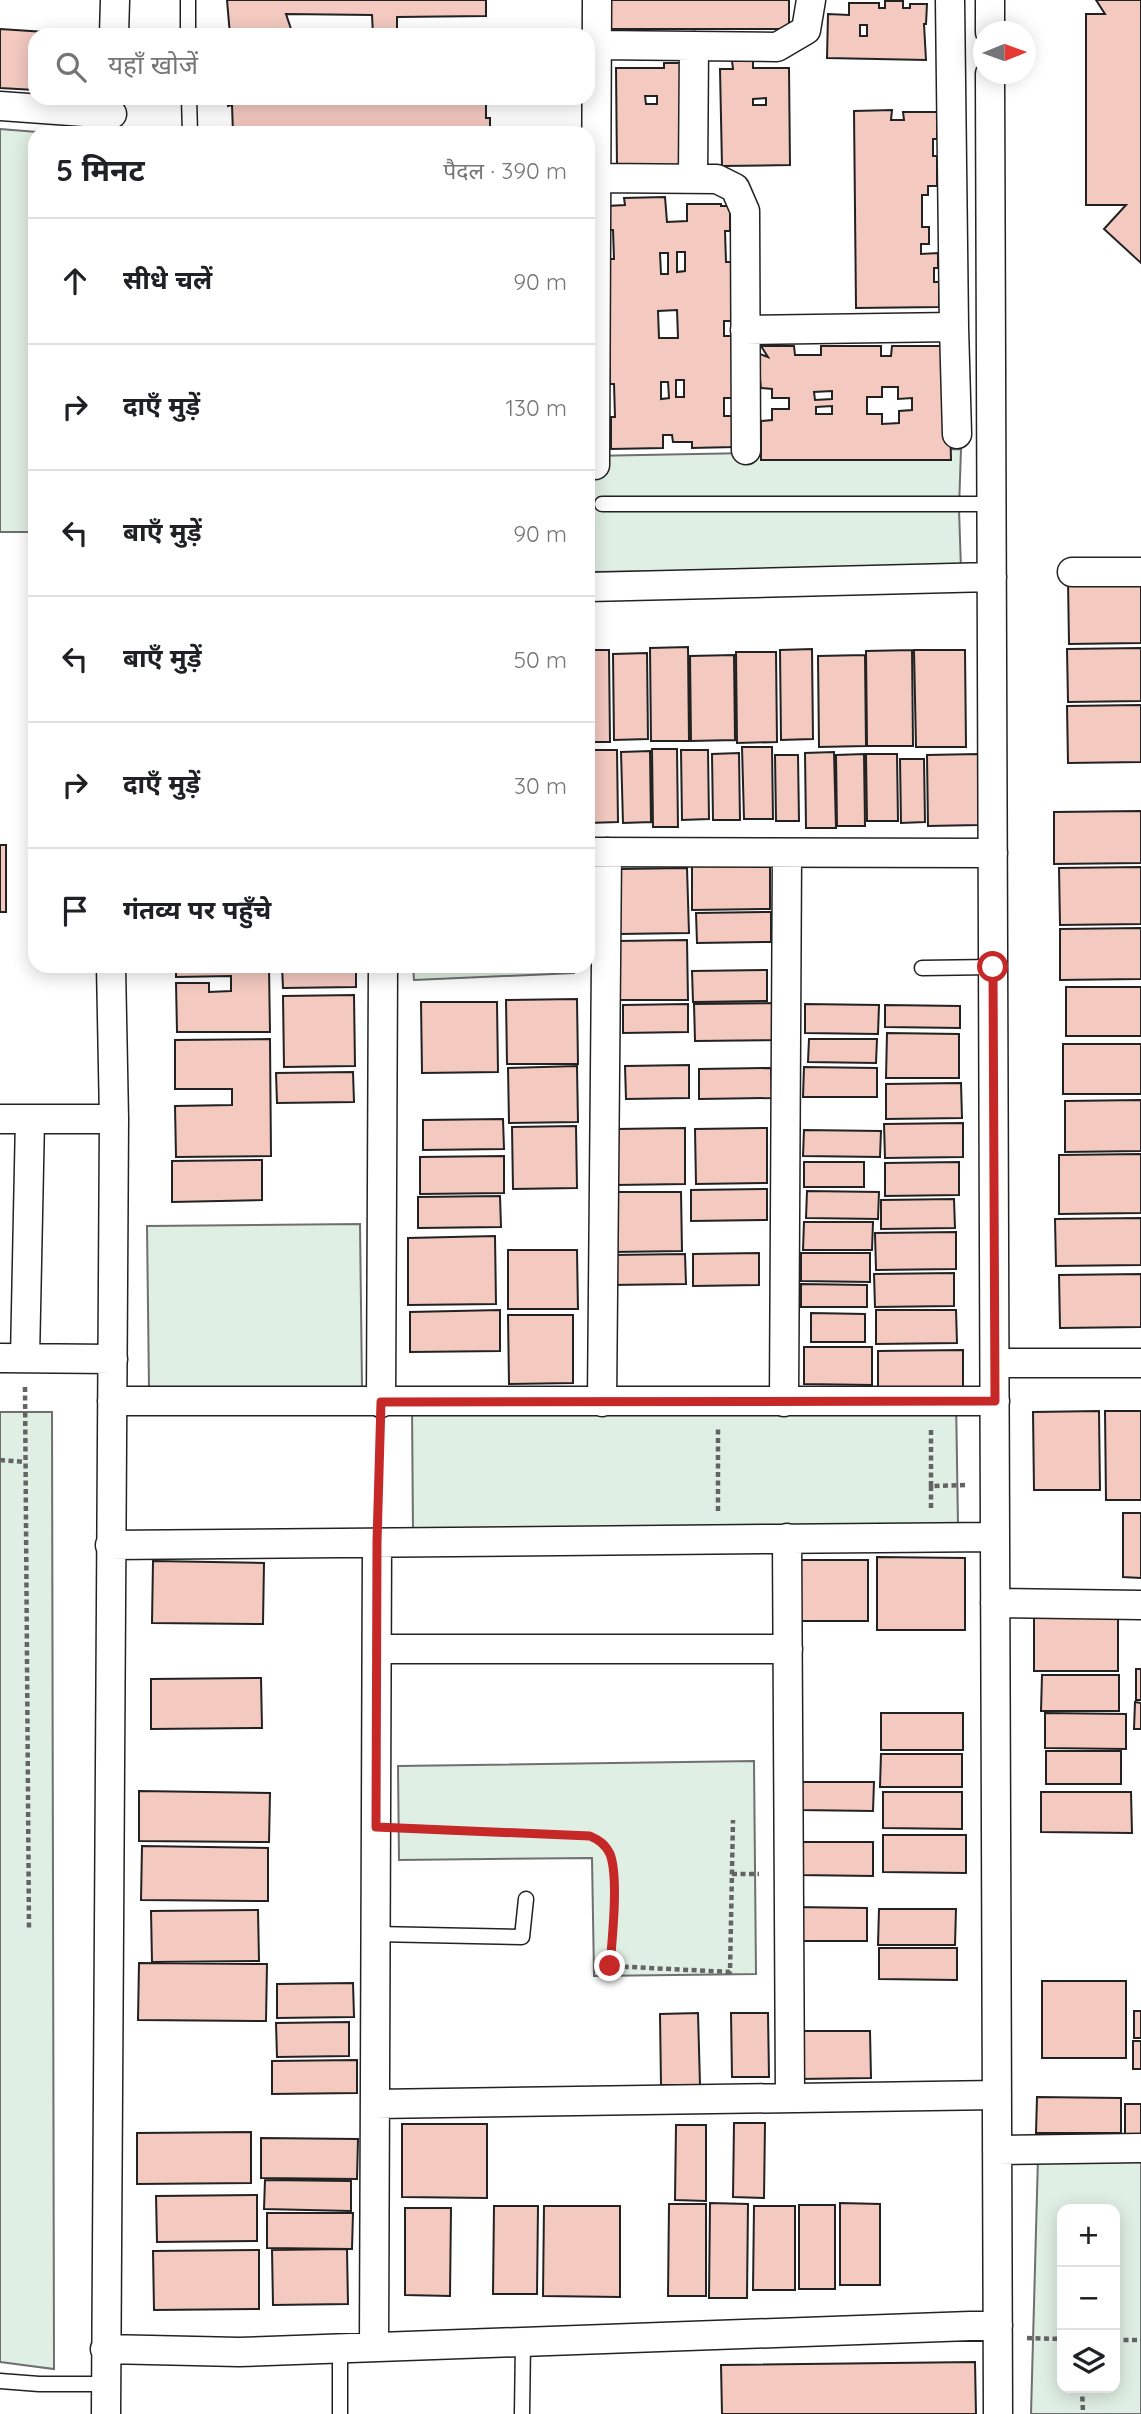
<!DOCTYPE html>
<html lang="hi">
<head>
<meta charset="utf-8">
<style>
	body { margin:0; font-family:Quicksand,"Noto Sans Devanagari",sans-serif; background:#f6f6f6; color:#202124 }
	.controls { position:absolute; right:21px; bottom:21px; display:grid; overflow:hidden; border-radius:14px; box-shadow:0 4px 18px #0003 }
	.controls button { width:63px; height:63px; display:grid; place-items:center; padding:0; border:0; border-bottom:2px solid #e0e0e0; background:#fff; color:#202124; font:35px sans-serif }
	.compass { position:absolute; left:973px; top:21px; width:63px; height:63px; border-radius:50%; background:#fff; box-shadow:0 4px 18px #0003; rotate:89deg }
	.stop { position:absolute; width:21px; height:21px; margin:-16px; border:5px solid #c62828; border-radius:50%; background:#fff }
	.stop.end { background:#c62828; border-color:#fff; box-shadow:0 2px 7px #0008 }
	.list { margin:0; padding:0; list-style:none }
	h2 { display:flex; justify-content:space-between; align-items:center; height:91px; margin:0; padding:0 28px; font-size:30px }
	h2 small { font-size:23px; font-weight:400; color:#757577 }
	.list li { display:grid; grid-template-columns:46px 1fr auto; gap:21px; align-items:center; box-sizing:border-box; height:126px; padding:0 28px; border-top:2px solid #e0e0e0 }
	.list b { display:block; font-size:26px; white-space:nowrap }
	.list em { font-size:23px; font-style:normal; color:#757577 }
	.icon { flex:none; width:38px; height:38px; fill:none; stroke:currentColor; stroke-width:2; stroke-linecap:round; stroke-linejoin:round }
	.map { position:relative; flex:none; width:1141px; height:2414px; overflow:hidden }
	.search { position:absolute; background:#fff; box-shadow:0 4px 18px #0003; left:28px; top:28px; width:567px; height:77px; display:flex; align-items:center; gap:18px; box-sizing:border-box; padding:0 24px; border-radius:21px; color:#757577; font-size:26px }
	.panel { position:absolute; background:#fff; box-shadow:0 4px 18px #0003; left:28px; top:126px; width:567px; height:847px; border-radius:21px }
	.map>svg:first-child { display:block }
	.green { fill:#e0efe3; stroke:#6f6f6f; stroke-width:2; fill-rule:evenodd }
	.building { fill:#f3c9c0; stroke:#222; stroke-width:2; fill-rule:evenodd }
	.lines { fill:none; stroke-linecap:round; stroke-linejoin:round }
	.lane-casing { stroke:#222; stroke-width:17 }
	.street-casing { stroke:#222; stroke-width:31 }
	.path { stroke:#646464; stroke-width:4.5; stroke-dasharray:5 3.5; stroke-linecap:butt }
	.lane { stroke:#fff; stroke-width:14 }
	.street { stroke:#fff; stroke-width:28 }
	.route { stroke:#c62828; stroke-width:9 }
</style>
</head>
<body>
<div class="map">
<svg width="1141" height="2414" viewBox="0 0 1141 2414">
	<rect width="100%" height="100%" fill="#fff"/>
	<path class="green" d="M 0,129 L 50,133 L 35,133 L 35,532 L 0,532 Z
		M 961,449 L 959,509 L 961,569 L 588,572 L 588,456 Z
		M 413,966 L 573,966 L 574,973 L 414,980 Z
		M 360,1224 L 362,1387 L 149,1388 L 147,1226 Z
		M 956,1398 L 958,1525 L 413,1533 L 412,1405 Z
		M 0,1412 L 52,1412 L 54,2369 L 0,2362 Z
		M 754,1761 L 756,1974 L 594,1976 L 592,1858 L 399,1860 L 398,1766 Z
		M 1038,2157 L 1141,2158 L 1141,2414 L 1031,2414 ZM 1062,2209 L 1115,2209 L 1115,2388 L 1062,2388 Z"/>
	<path class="building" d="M 227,0 L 486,0 L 486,16 L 397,17 L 397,35 L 373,35 L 372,15 L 286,14 L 293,35 L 230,35 Z
		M 603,0 L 789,0 L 789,29 L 603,29 Z
		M 1096,0 L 1141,0 L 1141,263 L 1104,229 L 1126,205 L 1086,205 L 1086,14 L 1105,14 Z
		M 885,1 L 903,1 L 903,8 L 910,8 L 910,4 L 927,4 L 926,24 L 924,24 L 926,60 L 827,58 L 828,14 L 849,15 L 849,3 L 879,3 L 879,8 L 885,8 ZM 860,25 L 867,25 L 867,36 L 860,36 Z
		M 0,29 L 45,32 L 45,35 L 35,35 L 35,90 L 0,88 Z
		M 732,61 L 753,61 L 753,68 L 789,68 L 790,165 L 722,166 L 720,69 L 733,69 ZM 766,98 L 766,105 L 753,105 L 753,99 Z
		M 664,63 L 683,63 L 692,167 L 617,168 L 616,68 L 664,68 ZM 645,96 L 657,96 L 657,104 L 646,104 Z
		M 228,98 L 486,98 L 486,118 L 490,118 L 490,127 L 486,127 L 486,133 L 233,133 L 232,105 L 228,106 Z
		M 892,110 L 891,120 L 904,120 L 903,112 L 937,112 L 937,139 L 933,139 L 933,156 L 937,156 L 937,186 L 928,186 L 928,195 L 922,195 L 922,227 L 929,227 L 929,244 L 921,244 L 921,254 L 938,253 L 938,268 L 934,268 L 934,282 L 939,282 L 939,307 L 856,308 L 854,111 Z
		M 665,197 L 667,222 L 687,221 L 687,204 L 721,204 L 721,206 L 730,206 L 730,231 L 725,231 L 726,262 L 731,262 L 732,321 L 724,321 L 724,336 L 732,336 L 733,398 L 724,398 L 724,416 L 733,416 L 734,447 L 692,448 L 692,442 L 673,442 L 672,435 L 663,435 L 663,448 L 611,449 L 611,417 L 615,417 L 614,384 L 610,384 L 608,259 L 614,259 L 613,230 L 608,230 L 607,206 L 625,205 L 624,198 ZM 677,252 L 685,252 L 685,271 L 677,272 ZM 660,253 L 668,253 L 668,274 L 661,274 ZM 677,310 L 678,338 L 659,338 L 658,311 ZM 676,380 L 684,380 L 684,397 L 676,397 ZM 661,382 L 668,382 L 669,398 L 661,399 Z
		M 761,346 L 794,346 L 795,355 L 821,355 L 821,346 L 881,346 L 881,356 L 891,356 L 892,346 L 942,346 L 950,416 L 951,460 L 761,460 L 761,421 L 772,420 L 772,409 L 789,409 L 789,398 L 772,398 L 772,389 L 761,388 L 757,353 L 768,357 ZM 882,387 L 898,387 L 898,399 L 912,398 L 912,410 L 899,411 L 899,423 L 882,424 L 882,414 L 867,414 L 867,397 L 882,397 ZM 832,391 L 832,399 L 815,400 L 814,392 ZM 832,406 L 832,414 L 816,414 L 816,407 Z
		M 1141,580 L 1141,643 L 1069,644 L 1068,581 Z
		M 688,647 L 689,741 L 651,741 L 650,648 Z
		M 1141,648 L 1141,701 L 1068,702 L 1067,649 Z
		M 812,649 L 813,739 L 781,740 L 780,650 Z
		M 588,650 L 609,650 L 610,742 L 588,742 Z
		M 912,650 L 913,746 L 867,746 L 866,651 Z
		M 914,650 L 965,650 L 966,747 L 916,747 Z
		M 736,652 L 776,652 L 777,742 L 737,743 Z
		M 647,653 L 648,739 L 614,740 L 613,654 Z
		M 734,655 L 735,740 L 691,741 L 690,656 Z
		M 865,655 L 866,746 L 819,747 L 818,656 Z
		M 1141,705 L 1141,762 L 1068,763 L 1067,706 Z
		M 742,747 L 772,747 L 773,819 L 744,819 Z
		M 652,749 L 677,749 L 678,827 L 653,827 Z
		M 588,750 L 617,750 L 618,822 L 588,823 Z
		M 681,750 L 708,750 L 709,819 L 682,820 Z
		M 650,751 L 651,822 L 623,823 L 621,752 Z
		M 834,752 L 836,828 L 806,828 L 805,753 Z
		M 739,753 L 740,820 L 713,820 L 712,754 Z
		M 864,754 L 865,826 L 837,826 L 836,755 Z
		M 866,754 L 897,754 L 898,821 L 867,821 Z
		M 978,754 L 979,825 L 928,826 L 927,755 Z
		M 775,755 L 798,755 L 799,821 L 776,821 Z
		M 900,759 L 924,759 L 925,822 L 901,823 Z
		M 1141,811 L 1141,863 L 1054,864 L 1054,812 Z
		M 0,845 L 6,845 L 6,912 L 0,912 Z
		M 770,863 L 770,909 L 692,910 L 692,864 Z
		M 1141,867 L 1141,924 L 1060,925 L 1059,868 Z
		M 687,868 L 689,933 L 620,934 L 619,869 Z
		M 771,912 L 771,942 L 697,943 L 696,913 Z
		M 1141,928 L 1141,979 L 1060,980 L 1060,929 Z
		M 687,940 L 688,1000 L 618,1000 L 617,941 Z
		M 176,966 L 269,966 L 270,1032 L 177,1032 L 176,983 L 209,983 L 209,992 L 231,991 L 231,976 L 176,977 Z
		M 282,966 L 356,966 L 356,987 L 283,988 Z
		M 767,970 L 767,1001 L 693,1002 L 692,971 Z
		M 1066,987 L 1141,987 L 1141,1036 L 1066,1036 Z
		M 354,995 L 355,1066 L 284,1067 L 283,996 Z
		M 577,999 L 578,1064 L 507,1064 L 506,1000 Z
		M 421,1002 L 497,1002 L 498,1072 L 422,1073 Z
		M 777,1003 L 778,1040 L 695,1041 L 694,1004 Z
		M 688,1004 L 688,1032 L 623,1033 L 623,1005 Z
		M 805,1004 L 879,1005 L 878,1034 L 805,1033 Z
		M 885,1005 L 960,1006 L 960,1028 L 885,1027 Z
		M 887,1033 L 959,1034 L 959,1078 L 886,1078 Z
		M 270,1039 L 271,1156 L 176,1157 L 175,1106 L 232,1105 L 232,1089 L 175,1089 L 175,1040 Z
		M 809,1039 L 877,1039 L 876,1063 L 808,1062 Z
		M 1063,1044 L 1141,1044 L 1141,1094 L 1063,1094 Z
		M 689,1065 L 689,1098 L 626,1099 L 625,1066 Z
		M 577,1066 L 578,1122 L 509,1123 L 508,1068 Z
		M 804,1067 L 877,1068 L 877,1097 L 803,1097 Z
		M 771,1068 L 772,1098 L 699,1099 L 699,1069 Z
		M 353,1072 L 354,1102 L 277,1103 L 276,1073 Z
		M 961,1083 L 962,1118 L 886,1119 L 886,1084 Z
		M 1141,1100 L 1141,1151 L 1065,1152 L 1065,1101 Z
		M 503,1119 L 504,1149 L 423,1150 L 423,1120 Z
		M 963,1123 L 963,1157 L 885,1158 L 884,1124 Z
		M 576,1126 L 577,1188 L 513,1189 L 512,1127 Z
		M 685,1128 L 685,1184 L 616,1185 L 616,1129 Z
		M 767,1128 L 767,1183 L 696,1184 L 695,1129 Z
		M 804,1130 L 881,1131 L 880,1157 L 803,1156 Z
		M 1141,1154 L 1141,1213 L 1059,1214 L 1059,1155 Z
		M 504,1156 L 504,1193 L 420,1194 L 420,1157 Z
		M 262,1160 L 262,1200 L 172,1202 L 172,1161 Z
		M 804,1162 L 864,1162 L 864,1187 L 804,1187 Z
		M 959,1162 L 959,1195 L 885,1196 L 885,1163 Z
		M 767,1189 L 767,1220 L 691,1221 L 691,1190 Z
		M 807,1191 L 879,1192 L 878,1219 L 806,1218 Z
		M 613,1192 L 681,1192 L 682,1251 L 614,1252 Z
		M 500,1196 L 501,1227 L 418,1228 L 418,1197 Z
		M 954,1199 L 955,1228 L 881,1229 L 881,1200 Z
		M 1141,1218 L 1141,1265 L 1056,1266 L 1055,1219 Z
		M 804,1222 L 873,1222 L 872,1250 L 803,1250 Z
		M 956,1232 L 956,1269 L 876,1270 L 875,1233 Z
		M 495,1236 L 496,1304 L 408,1305 L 408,1238 Z
		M 508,1250 L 577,1250 L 578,1309 L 508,1309 Z
		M 759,1253 L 759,1285 L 693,1286 L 693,1254 Z
		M 801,1253 L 870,1253 L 870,1282 L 801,1281 Z
		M 685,1254 L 686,1284 L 611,1285 L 611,1255 Z
		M 954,1273 L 954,1306 L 875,1307 L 874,1274 Z
		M 1141,1274 L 1141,1327 L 1060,1328 L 1059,1275 Z
		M 801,1284 L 867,1285 L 867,1307 L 801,1307 Z
		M 500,1310 L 500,1351 L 410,1352 L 410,1312 Z
		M 876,1310 L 956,1310 L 957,1343 L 876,1344 Z
		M 811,1313 L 865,1314 L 865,1342 L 811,1342 Z
		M 508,1315 L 573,1315 L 573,1383 L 509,1384 Z
		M 804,1347 L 872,1347 L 872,1385 L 804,1384 Z
		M 963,1350 L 963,1389 L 878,1390 L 878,1351 Z
		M 1099,1411 L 1100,1490 L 1034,1490 L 1033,1412 Z
		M 1105,1411 L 1141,1411 L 1141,1500 L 1106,1500 Z
		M 1123,1513 L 1141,1513 L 1141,1578 L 1123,1577 Z
		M 877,1557 L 965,1558 L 965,1630 L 877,1630 Z
		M 796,1560 L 868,1560 L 868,1621 L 795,1621 Z
		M 153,1561 L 264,1563 L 263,1624 L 152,1623 Z
		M 1034,1613 L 1118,1613 L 1118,1671 L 1034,1671 Z
		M 1136,1669 L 1141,1669 L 1141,1700 L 1136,1700 Z
		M 1042,1675 L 1119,1675 L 1119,1711 L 1041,1711 Z
		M 261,1678 L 262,1728 L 151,1729 L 151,1679 Z
		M 1135,1702 L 1141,1703 L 1141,1729 L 1134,1729 Z
		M 881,1713 L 963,1713 L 963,1750 L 881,1750 Z
		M 1045,1713 L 1126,1714 L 1126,1749 L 1045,1748 Z
		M 1046,1751 L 1121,1751 L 1121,1784 L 1046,1784 Z
		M 881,1754 L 962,1754 L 962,1787 L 880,1787 Z
		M 799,1782 L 874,1782 L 873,1811 L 799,1810 Z
		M 139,1791 L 270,1793 L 269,1842 L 139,1841 Z
		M 883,1792 L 962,1792 L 962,1829 L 883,1828 Z
		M 1041,1792 L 1131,1792 L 1132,1833 L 1041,1832 Z
		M 883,1835 L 966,1835 L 966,1873 L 883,1872 Z
		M 797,1842 L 873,1842 L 873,1876 L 797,1875 Z
		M 142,1846 L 268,1848 L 268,1901 L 141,1900 Z
		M 793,1907 L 867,1908 L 867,1941 L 793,1941 Z
		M 879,1909 L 956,1909 L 955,1945 L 878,1945 Z
		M 258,1910 L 259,1961 L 152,1962 L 151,1911 Z
		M 879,1948 L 957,1948 L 957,1980 L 879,1979 Z
		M 139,1963 L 267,1964 L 266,2021 L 138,2020 Z
		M 1042,1981 L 1126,1981 L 1126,2058 L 1042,2058 Z
		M 353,1983 L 354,2017 L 277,2018 L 277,1984 Z
		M 1134,2011 L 1141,2011 L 1141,2038 L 1134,2038 Z
		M 698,2013 L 700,2085 L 661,2085 L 660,2014 Z
		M 731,2013 L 768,2013 L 769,2077 L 732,2077 Z
		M 349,2022 L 349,2056 L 277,2057 L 276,2023 Z
		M 799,2031 L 870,2031 L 871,2078 L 799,2079 Z
		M 1133,2041 L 1141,2041 L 1141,2069 L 1133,2069 Z
		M 357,2060 L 357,2093 L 272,2094 L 272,2061 Z
		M 1037,2097 L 1121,2098 L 1121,2133 L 1036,2133 Z
		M 1125,2104 L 1141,2104 L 1141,2140 L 1125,2140 Z
		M 734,2123 L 765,2123 L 764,2198 L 733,2197 Z
		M 402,2124 L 487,2124 L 487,2198 L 402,2197 Z
		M 676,2125 L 706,2125 L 706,2201 L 675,2200 Z
		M 251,2132 L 251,2183 L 137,2184 L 137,2133 Z
		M 261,2138 L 358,2139 L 357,2179 L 261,2178 Z
		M 265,2180 L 351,2181 L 351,2211 L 264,2209 Z
		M 257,2195 L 257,2241 L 157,2242 L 156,2196 Z
		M 710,2203 L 748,2204 L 747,2298 L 709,2298 Z
		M 840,2203 L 880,2204 L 880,2285 L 840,2285 Z
		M 669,2204 L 706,2204 L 706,2296 L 668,2296 Z
		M 799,2205 L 835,2205 L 835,2289 L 799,2289 Z
		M 494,2206 L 538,2206 L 537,2294 L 493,2294 Z
		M 544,2206 L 620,2206 L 620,2297 L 543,2296 Z
		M 754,2206 L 795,2206 L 795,2290 L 753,2290 Z
		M 405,2208 L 451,2208 L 450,2296 L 405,2295 Z
		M 267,2213 L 353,2213 L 352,2249 L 267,2248 Z
		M 347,2249 L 348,2304 L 273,2305 L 272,2250 Z
		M 259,2250 L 259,2309 L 154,2310 L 153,2251 Z
		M 975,2362 L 976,2414 L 722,2414 L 721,2365 Z"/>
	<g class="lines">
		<defs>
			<path id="lane" d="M 188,0 L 188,35
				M 189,98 L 190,133
				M 602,504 L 992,504
				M 922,968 L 993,967
				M 375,1934 L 522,1937 L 526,1899
				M 0,2381 L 39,2384 L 105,2384
				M 340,2414 L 340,2349
				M 522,2414 L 523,2342"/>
			<path id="street" d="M 990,0 L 990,32
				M 114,35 L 115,0
				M 597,45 L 777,47 L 806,30 L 811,0
				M 990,74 L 998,2414
				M 0,106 L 112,114
				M 596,178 L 717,179 L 735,188 L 745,211 L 746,450
				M 693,178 L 694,46
				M 954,327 L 957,434
				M 745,330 L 954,327 L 950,0
				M 595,465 L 597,0
				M 1072,572 L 1141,572
				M 588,587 L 992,577
				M 588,852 L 993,853
				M 0,1119 L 114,1119
				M 0,1358 L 113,1359
				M 25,1358 L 30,1119
				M 995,1363 L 1141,1363
				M 112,1401 L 995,1401
				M 602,1402 L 607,852
				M 784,1402 L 787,853
				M 381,1403 L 383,966
				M 787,1538 L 790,2098
				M 110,1545 L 995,1537
				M 995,1603 L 1141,1605
				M 377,1649 L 788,1649
				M 375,2104 L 997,2095
				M 997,2150 L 1141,2148
				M 374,2347 L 377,1542
				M 105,2349 L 239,2352 L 998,2325
				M 106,2414 L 114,1119 L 111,966"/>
		</defs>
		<use href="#lane" class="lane-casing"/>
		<use href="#street" class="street-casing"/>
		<path class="path" d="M 25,1387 L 29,1931
			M 0,1460 L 25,1462
			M 931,1486 L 931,1430
			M 931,1508 L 931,1486 L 966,1485
			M 718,1511 L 718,1428
			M 378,1513 L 381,1431
			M 404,1828 L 590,1836 C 599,1840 605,1844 610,1854 C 619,1877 612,1940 610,1966 L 730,1972 L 733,1820
			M 732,1874 L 759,1874
			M 1027,2338 L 1062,2339
			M 1115,2340 L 1141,2340
			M 1082,2388 L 1083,2413"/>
		<use href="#lane" class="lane"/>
		<use href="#street" class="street"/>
	</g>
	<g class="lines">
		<path class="route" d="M 610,1966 C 612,1940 619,1877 610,1854 C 605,1844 599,1840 590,1836 L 376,1827 L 377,1542 L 381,1402 L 995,1401 L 993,967"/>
	</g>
</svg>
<div class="controls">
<button>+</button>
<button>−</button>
<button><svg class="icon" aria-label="layers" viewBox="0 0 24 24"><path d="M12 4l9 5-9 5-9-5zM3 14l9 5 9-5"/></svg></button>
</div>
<svg class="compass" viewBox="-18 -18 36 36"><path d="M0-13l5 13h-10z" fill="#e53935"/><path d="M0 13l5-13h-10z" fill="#757577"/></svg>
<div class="stop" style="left:993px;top:967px"></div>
<div class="stop end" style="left:610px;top:1966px"></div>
<div class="search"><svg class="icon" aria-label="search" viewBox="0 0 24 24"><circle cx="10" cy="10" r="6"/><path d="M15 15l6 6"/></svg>यहाँ खोजें</div>
<section class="panel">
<h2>5 मिनट<small>पैदल · 390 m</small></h2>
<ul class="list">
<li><svg class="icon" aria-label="ahead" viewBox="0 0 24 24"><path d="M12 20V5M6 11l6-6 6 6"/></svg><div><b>सीधे चलें</b></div><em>90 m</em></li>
<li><svg class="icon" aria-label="right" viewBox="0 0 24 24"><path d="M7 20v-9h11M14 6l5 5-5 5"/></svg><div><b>दाएँ मुड़ें</b></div><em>130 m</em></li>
<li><svg class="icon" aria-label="left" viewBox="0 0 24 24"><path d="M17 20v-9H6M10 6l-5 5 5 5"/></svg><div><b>बाएँ मुड़ें</b></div><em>90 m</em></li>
<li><svg class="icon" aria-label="left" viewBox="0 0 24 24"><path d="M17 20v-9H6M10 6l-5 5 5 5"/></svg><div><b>बाएँ मुड़ें</b></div><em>50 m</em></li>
<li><svg class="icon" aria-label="right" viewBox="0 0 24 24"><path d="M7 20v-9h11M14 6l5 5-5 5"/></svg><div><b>दाएँ मुड़ें</b></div><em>30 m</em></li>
<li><svg class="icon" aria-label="arrive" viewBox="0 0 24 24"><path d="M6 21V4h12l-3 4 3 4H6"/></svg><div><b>गंतव्य पर पहुँचे</b></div></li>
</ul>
</section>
</div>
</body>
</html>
